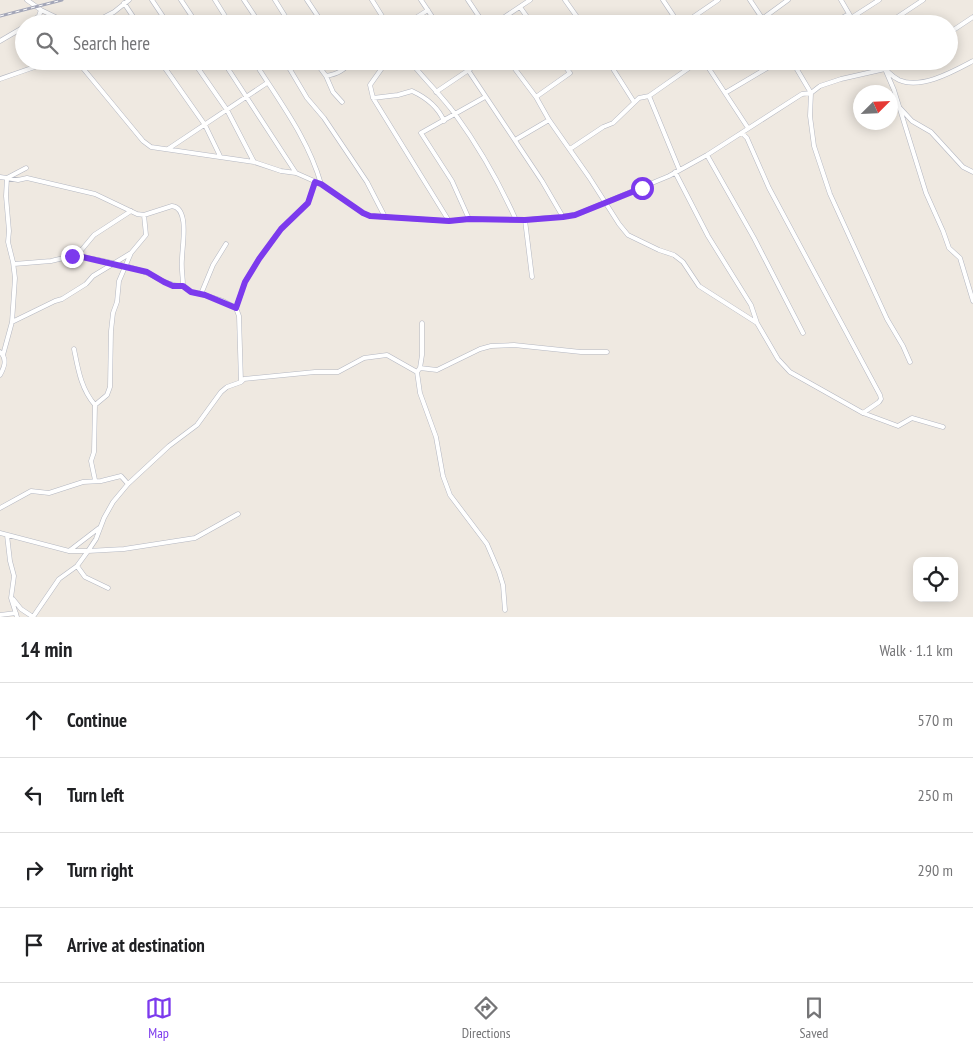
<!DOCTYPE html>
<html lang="en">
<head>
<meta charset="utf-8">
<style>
	body { margin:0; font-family:"PT Sans Narrow",sans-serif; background:#f6f6f6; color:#202124 }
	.controls { position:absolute; right:15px; bottom:15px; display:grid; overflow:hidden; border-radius:10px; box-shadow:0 2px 12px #0003 }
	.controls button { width:45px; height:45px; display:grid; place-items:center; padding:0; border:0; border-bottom:1px solid #e0e0e0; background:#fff; color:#202124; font:25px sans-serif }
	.compass { position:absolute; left:853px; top:85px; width:45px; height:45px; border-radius:50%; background:#fff; box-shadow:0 2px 12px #0003; rotate:66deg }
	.stop { position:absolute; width:15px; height:15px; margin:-11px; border:4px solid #7c3aed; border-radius:50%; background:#fff }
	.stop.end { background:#7c3aed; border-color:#fff; box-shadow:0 1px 5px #0008 }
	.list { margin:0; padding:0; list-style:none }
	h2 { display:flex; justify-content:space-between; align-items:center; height:65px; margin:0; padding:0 20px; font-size:21px }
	h2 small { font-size:16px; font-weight:400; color:#757577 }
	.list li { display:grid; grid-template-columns:32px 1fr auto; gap:15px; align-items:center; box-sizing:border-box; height:75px; padding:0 20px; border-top:1px solid #e0e0e0 }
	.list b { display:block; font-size:19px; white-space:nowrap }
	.list em { font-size:16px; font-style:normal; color:#757577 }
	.icon { flex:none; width:28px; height:28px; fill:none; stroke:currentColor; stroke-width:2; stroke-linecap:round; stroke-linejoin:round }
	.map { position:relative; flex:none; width:973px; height:617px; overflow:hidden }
	.search { position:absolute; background:#fff; box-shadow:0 2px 12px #0003; left:15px; right:15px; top:15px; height:55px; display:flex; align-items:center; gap:12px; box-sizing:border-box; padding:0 18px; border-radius:28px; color:#757577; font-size:19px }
	.sheet { height:365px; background:#fff }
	nav { display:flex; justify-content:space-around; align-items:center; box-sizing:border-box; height:70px; border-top:1px solid #e0e0e0; background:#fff; font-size:14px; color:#757577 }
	nav a { display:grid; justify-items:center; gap:2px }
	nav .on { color:#7c3aed }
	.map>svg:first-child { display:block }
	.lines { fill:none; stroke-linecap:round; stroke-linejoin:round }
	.minor-casing { stroke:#b4b7c1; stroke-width:5 }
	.minor { stroke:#fff; stroke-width:4 }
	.rail-casing { stroke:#a3a6b8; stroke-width:3 }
	.rail { stroke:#fff; stroke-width:1; stroke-dasharray:4; stroke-linecap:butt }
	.route { stroke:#7c3aed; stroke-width:6 }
</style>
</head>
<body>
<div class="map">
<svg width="973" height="617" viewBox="0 0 973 617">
	<rect width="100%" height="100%" fill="#efe9e1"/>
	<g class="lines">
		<defs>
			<path id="minor" d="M 27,0 L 41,10 L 70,24
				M 152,0 L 168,24
				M 181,0 L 197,24
				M 215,0 L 230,24
				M 244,0 L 260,24
				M 275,0 L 290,24
				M 307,0 L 323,24
				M 372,0 L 387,24
				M 421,0 L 437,24
				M 468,0 L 484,24
				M 565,0 L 582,24
				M 663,0 L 679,24
				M 750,0 L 766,24
				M 841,0 L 855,24
				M 124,3 L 138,24
				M 520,7 L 532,24
				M 851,18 L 879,0
				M 29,24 L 39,16 L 41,10
				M 91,24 L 114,12 L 129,0
				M 406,24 L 428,10
				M 494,24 L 530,0
				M 683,24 L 718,0
				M 755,24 L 788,0
				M 831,24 L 849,14
				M 887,24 L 923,0
				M 949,33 L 973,17
				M 0,41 L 24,27
				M 77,61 L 143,141 L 151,147 L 254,162 L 281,171 L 296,173 L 321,184 L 363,213 L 370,216 L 449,221 L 469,219 L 525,220 L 575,215 L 669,176 L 707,155 L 802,94 L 811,93 L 820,86 L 841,79 L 885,69 L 900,61
				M 160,61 L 205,125 L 220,156
				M 193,61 L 227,110 L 254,162
				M 223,61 L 296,173
				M 254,61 C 279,101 308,138 321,184
				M 285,61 L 307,98 L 324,118 L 367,182 L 385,217
				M 315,61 L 326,76 C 338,74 344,70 352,61
				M 378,61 L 382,68 L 370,85 L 373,98 L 449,221
				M 410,61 C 424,79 441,95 455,114 C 479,147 499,182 516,220
				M 462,61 L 542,181 L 563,217
				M 509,61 L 536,97 L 549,120 L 589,177 L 619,224 L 628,235 L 659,250 L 674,255 L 683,262 L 699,286 L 757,323 L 778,359 L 790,372 L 863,413 L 898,426 L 912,418 L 943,427
				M 608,61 L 634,102
				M 704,61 L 748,128
				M 792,61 L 811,93 L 810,116 L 814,146 L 830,194 L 887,319 L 903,346 L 910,362
				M 879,61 C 884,68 891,76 899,80 C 921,90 954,71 973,61
				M 885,69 L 894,90 L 926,193 L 943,231 L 949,248 L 960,258 L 973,301
				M 326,76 L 333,92 L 342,102
				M 0,79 L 52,61
				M 436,92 L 482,61
				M 725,93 L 779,61
				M 649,96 L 679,169
				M 536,97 L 570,73 L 561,61
				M 373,98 L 398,95 L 412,91 C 425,97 438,107 444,121
				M 900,108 L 912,121 L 931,132 L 963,167 L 973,172
				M 742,133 L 747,138 L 769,188 L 880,395 L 881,399 L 879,402 L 863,413
				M 515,140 L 549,120
				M 168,149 L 267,83
				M 570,149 L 603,127 L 613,123 L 639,98 L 649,96 L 699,61
				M 707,155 L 754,238 L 803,333
				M 675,172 L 708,236 L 751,305 L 757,323
				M 0,177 L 7,178 L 26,168
				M 469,219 L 452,181 L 421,133 L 485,97
				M 525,220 L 532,277
				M 74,255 C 96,260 126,264 147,273 C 161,279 166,285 183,286
				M 14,264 L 51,261 L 72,256 L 79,253 L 94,235 L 131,211
				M 201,294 L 223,301 L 236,308 L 239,316 L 241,382
				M 236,308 L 245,282 L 259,259 L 281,229 L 308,203 L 315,182
				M 12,322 L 55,301 L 62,299 L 86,284 L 93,276 L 131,253 L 146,235 L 144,215
				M 74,349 C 78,369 81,389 95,405
				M 0,352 C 8,359 4,368 0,375
				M 3,355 L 12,322 L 15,278 L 13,262 L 8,242 L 9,231 L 6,196 L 7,178 L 18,180 L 27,178 L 95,194 L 137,214 L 144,215 L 172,206 C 190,208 182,246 182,259 C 181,268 183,277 183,286 L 191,292 L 201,294 L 213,265 L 226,244
				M 420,368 L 422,355 L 422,323
				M 417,372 L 420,368 L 437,370 L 480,349 L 491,346 L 514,345 L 581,352 L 607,352
				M 95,480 L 91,461 L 94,452 L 95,405 L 107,395 L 110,387 L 111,331 L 113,313 L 117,302 L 119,281 L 131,253
				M 0,508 L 31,491 L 49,493 L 83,482 L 101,481 L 121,476 L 128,484
				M 0,533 L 69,551 L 88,551 L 96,539 L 104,518 L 113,502 L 128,484 L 169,446 L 197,425 L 221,392 L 227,387 L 241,382 L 244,379 L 315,372 L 338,372 L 364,358 L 387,355 L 417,372 L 420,393 L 436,437 L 443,476 L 450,495 L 487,544 L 499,572 L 503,585 L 505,610
				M 7,535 L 10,561 L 14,576 L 11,598 L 17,617
				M 69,551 L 99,528
				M 77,566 L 85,577 L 108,588
				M 13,599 L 21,609 L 33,617
				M 0,615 L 16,613
				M 33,617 L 59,579 L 77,566 L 88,551 L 124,549 L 195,538 L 238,514"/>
		</defs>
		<use href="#minor" class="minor-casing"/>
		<use href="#minor" class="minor"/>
		<defs>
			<path id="rail" d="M 0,16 L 62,0"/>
		</defs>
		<use href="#rail" class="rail-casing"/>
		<use href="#rail" class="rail"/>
	</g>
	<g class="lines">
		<path class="route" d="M 72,256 L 74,255 L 147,272 L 164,282 L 173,286 L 183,286 L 191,292 L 205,295 L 236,308 L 245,282 L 259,259 L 281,229 L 308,203 L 315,182 L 321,184 L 363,213 L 370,216 L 449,221 L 469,219 L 525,220 L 563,217 L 575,215 L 642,188"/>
	</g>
</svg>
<div class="controls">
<button><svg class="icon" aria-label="locate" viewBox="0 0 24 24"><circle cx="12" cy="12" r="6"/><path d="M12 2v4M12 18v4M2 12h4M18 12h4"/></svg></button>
</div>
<svg class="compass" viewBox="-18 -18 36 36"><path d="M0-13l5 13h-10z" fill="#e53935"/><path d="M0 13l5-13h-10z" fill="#757577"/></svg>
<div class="stop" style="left:642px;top:188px"></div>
<div class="stop end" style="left:72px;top:256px"></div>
<div class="search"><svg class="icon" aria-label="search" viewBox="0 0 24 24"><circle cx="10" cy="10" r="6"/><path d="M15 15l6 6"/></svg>Search here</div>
</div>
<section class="sheet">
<h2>14 min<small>Walk · 1.1 km</small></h2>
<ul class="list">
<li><svg class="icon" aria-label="ahead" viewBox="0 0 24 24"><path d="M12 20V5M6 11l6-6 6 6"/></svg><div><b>Continue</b></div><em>570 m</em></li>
<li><svg class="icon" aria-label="left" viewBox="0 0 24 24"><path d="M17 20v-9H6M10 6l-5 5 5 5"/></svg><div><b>Turn left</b></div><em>250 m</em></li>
<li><svg class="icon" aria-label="right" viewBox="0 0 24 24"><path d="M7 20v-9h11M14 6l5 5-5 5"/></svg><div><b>Turn right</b></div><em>290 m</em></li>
<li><svg class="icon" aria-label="arrive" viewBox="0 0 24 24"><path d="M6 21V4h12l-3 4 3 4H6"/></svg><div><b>Arrive at destination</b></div></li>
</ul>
</section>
<nav>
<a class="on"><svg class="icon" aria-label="map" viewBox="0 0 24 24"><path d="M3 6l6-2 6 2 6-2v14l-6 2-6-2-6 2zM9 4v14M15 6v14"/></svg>Map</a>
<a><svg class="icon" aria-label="directions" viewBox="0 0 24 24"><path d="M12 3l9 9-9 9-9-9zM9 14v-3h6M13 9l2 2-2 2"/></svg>Directions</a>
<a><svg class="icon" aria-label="saved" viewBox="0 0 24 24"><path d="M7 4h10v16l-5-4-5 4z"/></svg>Saved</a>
</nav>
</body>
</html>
